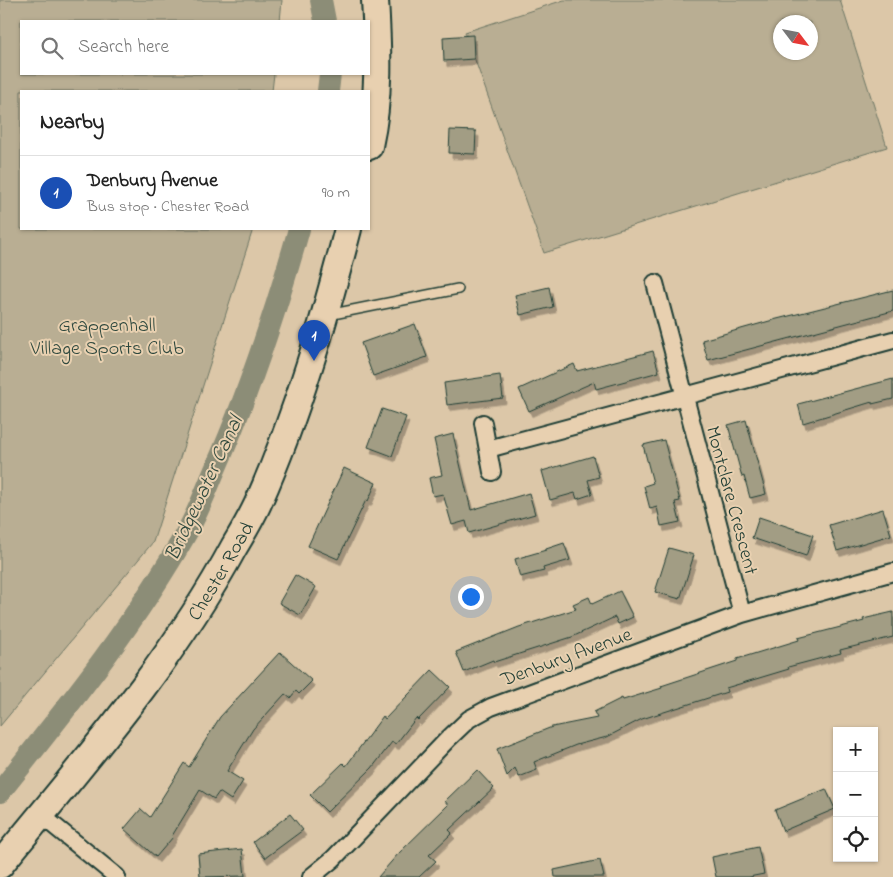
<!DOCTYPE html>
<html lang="en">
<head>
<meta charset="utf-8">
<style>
	body { margin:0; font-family:"Indie Flower",sans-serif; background:#f2f2f2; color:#222 }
	.controls { position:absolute; right:15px; bottom:15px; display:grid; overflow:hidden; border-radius:0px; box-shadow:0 1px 4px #0004 }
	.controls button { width:45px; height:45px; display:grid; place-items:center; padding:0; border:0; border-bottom:1px solid #e0e0e0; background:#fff; color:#222; font:25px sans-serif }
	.compass { position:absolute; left:773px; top:15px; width:45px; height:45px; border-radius:50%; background:#fff; box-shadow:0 1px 4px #0004; rotate:122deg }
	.you { position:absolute; left:470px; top:596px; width:18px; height:18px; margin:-12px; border:4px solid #fff; border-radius:50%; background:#1a73e8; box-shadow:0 0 0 8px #1a73e833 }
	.badge { display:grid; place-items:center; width:32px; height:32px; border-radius:50%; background:#d1495b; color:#fff; font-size:16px; font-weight:700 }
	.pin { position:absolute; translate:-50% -41px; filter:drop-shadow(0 1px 2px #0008) }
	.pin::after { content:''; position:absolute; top:26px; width:18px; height:15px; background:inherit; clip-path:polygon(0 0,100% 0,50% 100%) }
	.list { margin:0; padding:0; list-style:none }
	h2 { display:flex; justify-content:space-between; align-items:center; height:65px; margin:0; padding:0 20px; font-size:21px }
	h2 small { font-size:16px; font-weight:400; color:#767676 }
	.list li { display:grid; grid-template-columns:32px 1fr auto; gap:15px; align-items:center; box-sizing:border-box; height:75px; padding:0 20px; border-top:1px solid #e0e0e0 }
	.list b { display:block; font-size:19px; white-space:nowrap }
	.list p { margin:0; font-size:16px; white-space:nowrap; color:#767676 }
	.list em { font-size:16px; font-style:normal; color:#767676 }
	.icon { flex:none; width:28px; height:28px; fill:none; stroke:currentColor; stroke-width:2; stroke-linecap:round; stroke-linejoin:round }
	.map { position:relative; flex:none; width:893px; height:877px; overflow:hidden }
	.search { position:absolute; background:#fff; box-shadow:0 1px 4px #0004; left:20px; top:20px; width:350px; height:55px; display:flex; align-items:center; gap:12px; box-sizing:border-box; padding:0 18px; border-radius:0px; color:#767676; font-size:19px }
	.panel { position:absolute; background:#fff; box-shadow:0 1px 4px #0004; left:20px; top:90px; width:350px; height:140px; border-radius:0px }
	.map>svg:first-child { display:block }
	.green { fill:#b9ae93; stroke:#6c7664; fill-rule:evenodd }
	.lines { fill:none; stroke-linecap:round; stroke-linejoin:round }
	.canal { stroke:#8c8d77; stroke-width:22 }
	.building { fill:#a29d84; stroke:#1f3d34; filter:url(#shadow) }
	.service-casing { stroke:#1f3d34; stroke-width:12 }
	.minor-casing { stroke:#1f3d34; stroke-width:20 }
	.primary-casing { stroke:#1f3d34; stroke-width:30 }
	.service { stroke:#e8d0b0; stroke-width:9 }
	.minor { stroke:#e8d0b0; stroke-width:16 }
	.primary { stroke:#e8d0b0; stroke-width:26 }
	.labels { text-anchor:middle; stroke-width:4; stroke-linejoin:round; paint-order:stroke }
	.park-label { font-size:20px; fill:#2e483e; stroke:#e8d0b0 }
	.street-label { font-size:20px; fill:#1f3d34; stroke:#e8d0b0 }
	.water-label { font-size:21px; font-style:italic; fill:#2f493e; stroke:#e8d0b0 }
</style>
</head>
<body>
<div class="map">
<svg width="893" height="877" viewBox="0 0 893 877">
	<defs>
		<filter id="shadow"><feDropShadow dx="3" dy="5.5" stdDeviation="0" flood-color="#0004"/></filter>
	</defs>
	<rect width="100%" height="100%" fill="#dcc7a8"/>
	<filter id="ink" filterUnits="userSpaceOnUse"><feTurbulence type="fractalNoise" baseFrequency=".02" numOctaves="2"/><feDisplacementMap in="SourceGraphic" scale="10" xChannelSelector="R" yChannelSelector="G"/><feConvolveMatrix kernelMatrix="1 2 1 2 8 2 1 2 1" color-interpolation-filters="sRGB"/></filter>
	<g filter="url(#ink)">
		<path class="green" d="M 0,0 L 282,0 L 280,21 L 21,21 L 21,74 L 274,74 L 272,91 L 21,91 L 21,229 L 253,229 L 153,542 L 0,726 Z
			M 564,0 L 840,0 L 887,147 L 544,253 L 465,32 ZM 780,22 L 810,22 L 810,52 L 780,52 Z"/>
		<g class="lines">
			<path class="canal" d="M 321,0 L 325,21
				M 328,91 L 330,74
				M 0,792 C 67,708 135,624 188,530 C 198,512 206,491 214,472 C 249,393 276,311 299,229"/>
		</g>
		<path class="building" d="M 473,35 L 474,59 L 444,61 L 443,37 Z
			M 450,130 L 476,131 L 475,154 L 449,153 Z
			M 549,287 L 553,307 L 520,315 L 515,295 Z
			M 893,290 L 893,311 L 708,360 L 702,340 L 773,320 Z
			M 415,324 L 427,357 L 373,376 L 361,343 Z
			M 653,351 L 659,372 L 596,389 L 594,382 L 529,411 L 519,389 L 574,364 L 577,371 Z
			M 500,375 L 503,398 L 447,405 L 444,383 Z
			M 893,379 L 893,399 L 872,404 L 872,402 L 803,423 L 798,404 Z
			M 382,409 L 406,417 L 392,456 L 368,447 Z
			M 746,420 L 766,494 L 750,498 L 744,476 L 742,477 L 728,425 Z
			M 453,434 L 471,510 L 529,493 L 535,514 L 469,533 L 466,521 L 452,525 L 443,494 L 433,496 L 429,478 L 442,475 L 434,439 Z
			M 664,440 L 680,501 L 675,502 L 680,522 L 661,526 L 657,507 L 650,509 L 644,486 L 653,483 L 643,445 Z
			M 593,456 L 599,477 L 588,480 L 592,494 L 577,499 L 575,493 L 550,500 L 542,471 Z
			M 344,468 L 376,483 L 368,501 L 366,500 L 338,559 L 308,546 Z
			M 883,509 L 891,535 L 837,551 L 829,525 Z
			M 759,517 L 813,535 L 806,556 L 752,538 Z
			M 564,543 L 570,560 L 543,568 L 544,571 L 520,577 L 515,559 L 546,550 L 546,549 Z
			M 669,548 L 694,555 L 680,599 L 655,592 Z
			M 295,575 L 316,587 L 300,615 L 279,603 Z
			M 620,591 L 633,617 L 618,624 L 615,617 L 572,637 L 494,662 L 493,660 L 464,672 L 456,652 L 519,627 L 576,609 L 573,604 L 589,597 L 592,604 Z
			M 893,612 L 893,637 L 840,650 L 841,653 L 788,667 L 789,669 L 726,688 L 727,692 L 642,719 L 607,737 L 576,745 L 534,762 L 537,770 L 519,777 L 515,768 L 507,776 L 497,749 L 552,727 L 597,718 L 594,712 L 622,698 L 623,700 L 662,688 L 661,686 L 737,661 L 737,659 L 799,640 L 798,638 L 864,621 L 863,619 Z
			M 280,652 L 312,681 L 299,694 L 296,691 L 290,698 L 285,694 L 253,729 L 227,771 L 243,781 L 231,800 L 219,792 L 214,799 L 200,790 L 172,836 L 173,837 L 156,857 L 124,829 L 141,809 L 150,817 L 184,763 L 189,767 L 220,717 Z
			M 432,670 L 450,687 L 418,720 L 416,718 L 396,744 L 392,742 L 372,768 L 327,812 L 310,795 L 343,763 L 346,766 L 383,716 L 385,719 Z
			M 477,770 L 494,788 L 449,830 L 452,833 L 429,855 L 436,861 L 419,877 L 378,877 L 398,854 L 448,805 L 445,801 Z
			M 826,789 L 835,809 L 783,831 L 775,810 Z
			M 290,814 L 303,830 L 265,858 L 253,842 Z
			M 758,847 L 764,874 L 749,877 L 716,877 L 712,857 Z
			M 242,849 L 245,876 L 200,877 L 198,854 Z
			M 600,860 L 604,877 L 555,877 L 554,870 Z"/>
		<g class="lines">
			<defs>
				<path id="service" d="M 328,315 L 458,289"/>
				<path id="minor" d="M 655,283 L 742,614
					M 483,423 L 492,472
					M 488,449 L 893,340
					M 41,815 L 117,877
					M 311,877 L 333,859 L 448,739 L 469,719 L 491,707 L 742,614 L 893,572"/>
				<g id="primary">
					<path d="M 369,146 C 380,96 378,51 375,0"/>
					<path id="s1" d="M 0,865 C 83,763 171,664 234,547 C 243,532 252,517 259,501 C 298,413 324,321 348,229"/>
				</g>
			</defs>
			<use href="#service" class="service-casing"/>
			<use href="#minor" class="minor-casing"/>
			<use href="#primary" class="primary-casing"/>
			<use href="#service" class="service"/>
			<use href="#minor" class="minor"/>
			<use href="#primary" class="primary"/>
		</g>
	</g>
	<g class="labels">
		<g class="park-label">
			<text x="107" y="331">Grappenhall<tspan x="107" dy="23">Village Sports Club</tspan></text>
		</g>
		<g class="street-label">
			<text transform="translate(733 500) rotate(75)" y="7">Montclare Crescent</text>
			<text dy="7" stroke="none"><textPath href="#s1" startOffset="368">Chester Road</textPath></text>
			<text transform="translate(566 656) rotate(-20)" y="7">Denbury Avenue</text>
		</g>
		<g class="water-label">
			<text transform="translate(203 488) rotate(-65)" y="7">Bridgewater Canal</text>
		</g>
	</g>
</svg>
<div class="controls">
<button>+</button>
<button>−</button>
<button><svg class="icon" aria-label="locate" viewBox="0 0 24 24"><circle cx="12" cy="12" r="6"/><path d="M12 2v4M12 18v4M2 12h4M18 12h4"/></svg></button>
</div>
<svg class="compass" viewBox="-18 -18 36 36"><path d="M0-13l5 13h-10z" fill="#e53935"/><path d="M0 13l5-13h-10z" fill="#767676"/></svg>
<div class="you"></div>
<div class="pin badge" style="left:314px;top:361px;background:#1a4fb4">1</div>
<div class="search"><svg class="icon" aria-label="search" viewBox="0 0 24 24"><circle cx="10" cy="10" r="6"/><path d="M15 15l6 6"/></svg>Search here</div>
<section class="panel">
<h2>Nearby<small></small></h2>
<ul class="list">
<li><span class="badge" style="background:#1a4fb4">1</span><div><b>Denbury Avenue</b><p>Bus stop · Chester Road</p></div><em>90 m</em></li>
</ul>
</section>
</div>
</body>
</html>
